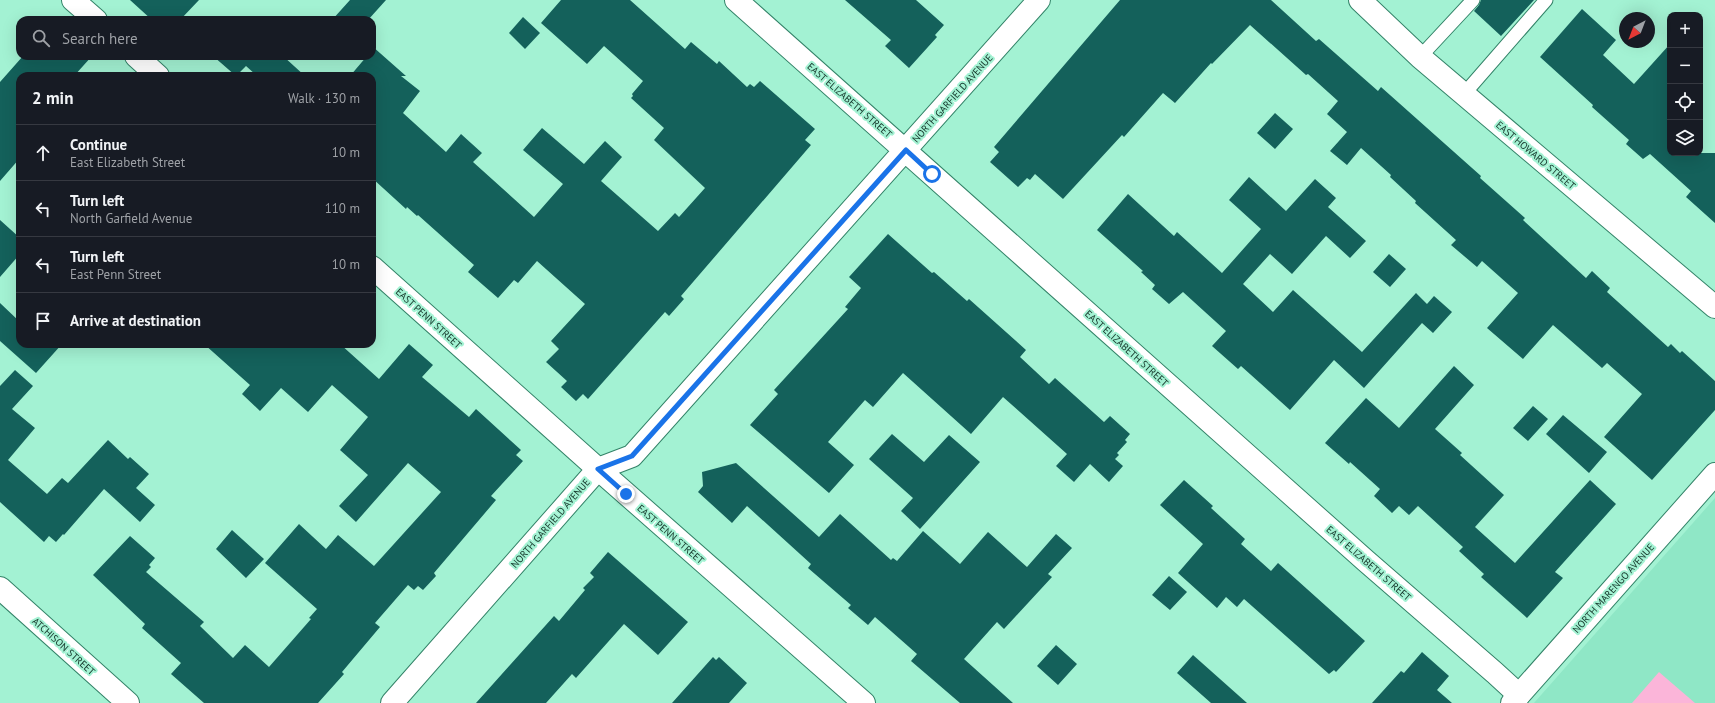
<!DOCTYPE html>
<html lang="en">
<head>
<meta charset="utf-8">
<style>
	body { margin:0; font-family:"PT Sans",sans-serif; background:#242831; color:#f1f3f6 }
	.controls { position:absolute; right:12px; top:12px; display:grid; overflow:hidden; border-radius:8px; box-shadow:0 4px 16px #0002 }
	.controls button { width:36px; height:36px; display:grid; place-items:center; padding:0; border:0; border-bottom:1px solid #363941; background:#171b24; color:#f1f3f6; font:20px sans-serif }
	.compass { position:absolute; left:1619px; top:12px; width:36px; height:36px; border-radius:50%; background:#171b24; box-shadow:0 4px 16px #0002; rotate:222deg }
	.stop { position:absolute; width:12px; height:12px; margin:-9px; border:3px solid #1a73e8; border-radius:50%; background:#fff }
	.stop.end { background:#1a73e8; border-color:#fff; box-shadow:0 1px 4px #0008 }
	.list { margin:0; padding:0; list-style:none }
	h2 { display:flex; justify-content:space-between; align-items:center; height:52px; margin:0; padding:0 16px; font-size:17px }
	h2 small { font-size:13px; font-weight:400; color:#9ea1a6 }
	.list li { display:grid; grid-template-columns:26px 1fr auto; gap:12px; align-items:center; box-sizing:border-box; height:56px; padding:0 16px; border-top:1px solid #363941 }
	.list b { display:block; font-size:15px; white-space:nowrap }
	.list p { margin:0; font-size:13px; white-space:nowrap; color:#9ea1a6 }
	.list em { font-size:13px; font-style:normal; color:#9ea1a6 }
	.icon { flex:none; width:22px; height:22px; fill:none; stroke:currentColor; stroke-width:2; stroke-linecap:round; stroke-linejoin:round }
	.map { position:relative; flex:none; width:1715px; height:703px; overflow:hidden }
	.search { position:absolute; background:#171b24; box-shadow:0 4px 16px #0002; left:16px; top:16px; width:360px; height:44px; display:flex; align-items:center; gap:10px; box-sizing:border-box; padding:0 14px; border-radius:12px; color:#9ea1a6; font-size:15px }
	.panel { position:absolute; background:#171b24; box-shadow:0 4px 16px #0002; left:16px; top:72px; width:360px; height:276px; border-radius:12px }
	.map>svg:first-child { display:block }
	.built { fill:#8fe7c6 }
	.green { fill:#fbb5d9 }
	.building { fill:#14615b }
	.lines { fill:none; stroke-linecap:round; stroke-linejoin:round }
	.lane-casing { stroke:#338368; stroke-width:15 }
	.street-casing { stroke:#338368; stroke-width:24 }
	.secondary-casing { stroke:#338368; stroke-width:24 }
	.lane { stroke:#fff; stroke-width:13 }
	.street { stroke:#fff; stroke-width:22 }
	.secondary { stroke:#fff; stroke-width:22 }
	.route { stroke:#1a73e8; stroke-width:5 }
	.labels { text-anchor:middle; stroke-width:4; stroke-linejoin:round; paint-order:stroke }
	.street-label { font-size:10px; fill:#133428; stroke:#a3f2d3 }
</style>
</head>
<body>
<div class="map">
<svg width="1715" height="703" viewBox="0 0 1715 703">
	<rect width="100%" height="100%" fill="#a3f2d3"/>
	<path class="built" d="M 1715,498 L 1715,703 L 1534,703 Z"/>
	<path class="green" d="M 1659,672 L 1695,703 L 1632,703 Z"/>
	<path class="building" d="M 130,0 L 199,0 L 180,20 L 152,20 Z
		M 350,0 L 386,0 L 368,20 L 332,20 Z
		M 561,0 L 630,0 L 685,49 L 691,42 L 717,64 L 719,61 L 747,87 L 750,84 L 754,87 L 760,81 L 815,129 L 805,140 L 811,145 L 681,296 L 684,299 L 669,316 L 665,312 L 588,399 L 583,394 L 576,401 L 561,387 L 567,381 L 546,362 L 559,349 L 551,341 L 585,304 L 537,261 L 518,283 L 514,280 L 498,298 L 468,272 L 474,265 L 418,215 L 417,216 L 407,207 L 406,209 L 372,178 L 372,76 L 350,76 L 367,56 L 372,56 L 372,46 L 406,76 L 401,76 L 420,91 L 403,113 L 446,152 L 461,134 L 482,153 L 473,162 L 534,217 L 563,184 L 523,150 L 542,128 L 584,164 L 605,141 L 622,157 L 601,181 L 658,231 L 675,213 L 679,217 L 705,188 L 654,140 L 664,128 L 631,98 L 633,96 L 632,94 L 643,81 L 604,46 L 587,64 L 541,23 Z
		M 845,0 L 916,0 L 944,25 L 935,35 L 937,37 L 909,68 L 885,46 L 891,40 Z
		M 1120,0 L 1271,0 L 1316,41 L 1319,39 L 1378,91 L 1381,87 L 1481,176 L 1480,178 L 1525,218 L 1523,220 L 1586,278 L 1592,271 L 1610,288 L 1607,292 L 1668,347 L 1671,344 L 1680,353 L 1682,351 L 1715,381 L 1715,410 L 1652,480 L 1604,437 L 1642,394 L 1607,363 L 1602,368 L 1553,325 L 1523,359 L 1487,328 L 1518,293 L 1482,261 L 1477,267 L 1451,245 L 1456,240 L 1415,203 L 1416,201 L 1390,177 L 1391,175 L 1361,148 L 1347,165 L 1330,151 L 1347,132 L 1327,114 L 1338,101 L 1308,74 L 1306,75 L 1250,25 L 1212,64 L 1211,63 L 1175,103 L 1163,93 L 1124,137 L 1122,135 L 1063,199 L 1035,174 L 1030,180 L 1027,178 L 1018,187 L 990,162 L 999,152 L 994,147 Z
		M 1481,0 L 1534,0 L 1501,36 L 1474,11 L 1479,5 Z
		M 1582,9 L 1616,40 L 1603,55 L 1634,84 L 1670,44 L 1670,153 L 1715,153 L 1715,223 L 1686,197 L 1691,191 L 1650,154 L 1643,159 L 1626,144 L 1629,140 L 1592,107 L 1593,105 L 1540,57 Z
		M 523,17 L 540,33 L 525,49 L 509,33 Z
		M 23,56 L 92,56 L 74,76 L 20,76 L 20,158 L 0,181 L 0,82 Z
		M 213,56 L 283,56 L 305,76 L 257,76 L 246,66 L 236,76 Z
		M 1275,113 L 1293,129 L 1275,149 L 1257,133 Z
		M 1249,177 L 1286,211 L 1315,179 L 1336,198 L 1328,207 L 1366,241 L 1350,258 L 1326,236 L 1292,274 L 1270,254 L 1243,284 L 1273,312 L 1293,290 L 1362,352 L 1416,293 L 1427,304 L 1434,296 L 1452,312 L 1433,333 L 1422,323 L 1364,388 L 1334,360 L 1290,410 L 1241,366 L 1238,369 L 1212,346 L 1226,331 L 1183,292 L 1169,304 L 1152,289 L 1155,285 L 1141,272 L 1143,271 L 1097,230 L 1128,194 L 1174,236 L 1177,232 L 1222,273 L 1261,229 L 1229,200 Z
		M 0,220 L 20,238 L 20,254 L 0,277 Z
		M 888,234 L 932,273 L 934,272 L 967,301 L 969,299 L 1026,350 L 1020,357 L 1049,384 L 1055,378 L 1104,422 L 1110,416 L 1130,434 L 1125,440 L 1127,442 L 1117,453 L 1119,455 L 1115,459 L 1123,466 L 1109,482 L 1090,464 L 1074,482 L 1056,466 L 1067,454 L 1003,397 L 971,434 L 903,373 L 873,407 L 865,400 L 828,442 L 854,465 L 829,493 L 750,425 L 778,394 L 774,390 L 848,309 L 845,307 L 861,288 L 849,277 Z
		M 1389,254 L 1406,269 L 1390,287 L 1373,272 Z
		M 0,303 L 20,322 L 20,344 L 62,344 L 36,373 L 0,341 Z
		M 204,344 L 340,344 L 379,379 L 409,344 L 433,365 L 422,377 L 469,417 L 476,409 L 521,450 L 516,455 L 523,461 L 491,496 L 496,500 L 434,573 L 436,576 L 423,590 L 418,586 L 414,590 L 408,585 L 375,623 L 380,627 L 342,672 L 344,674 L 318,703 L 204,703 L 171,674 L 181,663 L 142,628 L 145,624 L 93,575 L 130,536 L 155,558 L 149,565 L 151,567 L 146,572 L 204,622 L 200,626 L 233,658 L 245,645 L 269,667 L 311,619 L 309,618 L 317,609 L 265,563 L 299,524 L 326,549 L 338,535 L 374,566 L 441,492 L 408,463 L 356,522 L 339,506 L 368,475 L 340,450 L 368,417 L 332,385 L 308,412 L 281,388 L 260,411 L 242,394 L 250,385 Z
		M 1454,366 L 1474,385 L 1435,429 L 1462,453 L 1460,455 L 1504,495 L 1475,527 L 1515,563 L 1590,480 L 1616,504 L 1555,572 L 1563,578 L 1527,618 L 1481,577 L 1484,574 L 1459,551 L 1463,547 L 1418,506 L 1409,515 L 1399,506 L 1392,513 L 1374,496 L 1380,489 L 1350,462 L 1349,464 L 1325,443 L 1366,398 L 1399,428 Z
		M 15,370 L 33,386 L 12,409 L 35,428 L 8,460 L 47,494 L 62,478 L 68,483 L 108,440 L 128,459 L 130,457 L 149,474 L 136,488 L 155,505 L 140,522 L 104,489 L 64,535 L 63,534 L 56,542 L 49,536 L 44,542 L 0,502 L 0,386 Z
		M 1533,406 L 1548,419 L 1528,441 L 1513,428 Z
		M 1563,415 L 1607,452 L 1589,473 L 1546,434 Z
		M 892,434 L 924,462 L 949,435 L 980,462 L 920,529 L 901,511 L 913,498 L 869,459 Z
		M 736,463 L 819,537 L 840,514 L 891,560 L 893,558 L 897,561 L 923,531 L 960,564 L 988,532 L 1027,567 L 1056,534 L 1072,548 L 1048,574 L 1052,577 L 1004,629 L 997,622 L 964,659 L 1013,703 L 960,703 L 911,661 L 917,654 L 875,617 L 868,625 L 848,608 L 851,605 L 808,568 L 811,564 L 747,506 L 732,523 L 698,492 L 703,486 L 702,472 Z
		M 1184,480 L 1213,506 L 1211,508 L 1245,539 L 1241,544 L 1271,571 L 1278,563 L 1365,641 L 1336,672 L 1334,670 L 1329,674 L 1244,599 L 1237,607 L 1226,597 L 1217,608 L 1178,573 L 1203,544 L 1160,505 Z
		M 232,530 L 264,559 L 246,578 L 216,549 Z
		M 608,552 L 688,622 L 658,655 L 624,624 L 576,678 L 572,674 L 546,703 L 476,703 L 554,616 L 559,621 L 585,590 L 583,588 L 594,577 L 590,573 Z
		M 1169,576 L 1187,592 L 1170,610 L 1152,595 Z
		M 1056,645 L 1077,664 L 1058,685 L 1037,666 Z
		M 1422,652 L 1449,676 L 1437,690 L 1452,703 L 1372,703 L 1401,671 L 1404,673 Z
		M 1193,655 L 1247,703 L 1211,703 L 1177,673 Z
		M 713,657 L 716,660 L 719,657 L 747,683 L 729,703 L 672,703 Z"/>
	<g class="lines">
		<defs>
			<path id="lane" d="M 1420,57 L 1473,0
				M 1464,94 L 1546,0"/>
			<path id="street" d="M 73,0 L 96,20
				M 736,0 L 1366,561 L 1495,673 L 1519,695
				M 1360,0 L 1420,57 L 1715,307
				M 136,56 L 158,76
				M 372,267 L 598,469 L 864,703
				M 0,588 L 128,703
				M 392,703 L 598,469 L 632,456 L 1039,0"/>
			<path id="secondary" d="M 1512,703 L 1715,474"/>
		</defs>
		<use href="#lane" class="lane-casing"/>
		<use href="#street" class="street-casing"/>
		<use href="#secondary" class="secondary-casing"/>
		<use href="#lane" class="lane"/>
		<use href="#street" class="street"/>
		<use href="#secondary" class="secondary"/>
	</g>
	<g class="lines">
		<path class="route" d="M 626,494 L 598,469 L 632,456 L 906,150 L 932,174"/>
	</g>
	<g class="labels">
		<g class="street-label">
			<text transform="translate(952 98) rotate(-48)" y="4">NORTH GARFIELD AVENUE</text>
			<text transform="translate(850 100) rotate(41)" y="4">EAST ELIZABETH STREET</text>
			<text transform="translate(1536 155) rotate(40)" y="4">EAST HOWARD STREET</text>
			<text transform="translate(429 318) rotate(42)" y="4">EAST PENN STREET</text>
			<text transform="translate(1127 348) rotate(42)" y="4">EAST ELIZABETH STREET</text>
			<text transform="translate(550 523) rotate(-49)" y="4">NORTH GARFIELD AVENUE</text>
			<text transform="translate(671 534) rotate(41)" y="4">EAST PENN STREET</text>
			<text transform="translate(1369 563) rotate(41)" y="4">EAST ELIZABETH STREET</text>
			<text transform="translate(1613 588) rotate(-48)" y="4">NORTH MARENGO AVENUE</text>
			<text transform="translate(64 646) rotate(42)" y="4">ATCHISON STREET</text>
		</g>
	</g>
</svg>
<div class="controls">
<button>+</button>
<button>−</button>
<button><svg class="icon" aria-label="locate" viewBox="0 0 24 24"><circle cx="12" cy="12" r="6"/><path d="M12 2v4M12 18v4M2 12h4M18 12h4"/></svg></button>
<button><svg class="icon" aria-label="layers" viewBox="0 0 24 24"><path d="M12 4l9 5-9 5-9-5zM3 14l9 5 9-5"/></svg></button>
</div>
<svg class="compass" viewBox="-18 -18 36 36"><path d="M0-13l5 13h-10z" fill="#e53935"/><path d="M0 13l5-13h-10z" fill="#9ea1a6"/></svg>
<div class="stop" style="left:932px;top:174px"></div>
<div class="stop end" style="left:626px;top:494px"></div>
<div class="search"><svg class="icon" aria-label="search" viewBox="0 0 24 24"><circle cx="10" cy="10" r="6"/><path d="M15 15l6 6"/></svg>Search here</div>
<section class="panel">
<h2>2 min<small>Walk · 130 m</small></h2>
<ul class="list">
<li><svg class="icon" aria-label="ahead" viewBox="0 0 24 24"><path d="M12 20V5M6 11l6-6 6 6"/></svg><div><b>Continue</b><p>East Elizabeth Street</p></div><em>10 m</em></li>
<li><svg class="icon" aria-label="left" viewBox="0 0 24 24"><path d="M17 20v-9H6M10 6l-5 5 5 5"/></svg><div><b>Turn left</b><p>North Garfield Avenue</p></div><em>110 m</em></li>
<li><svg class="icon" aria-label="left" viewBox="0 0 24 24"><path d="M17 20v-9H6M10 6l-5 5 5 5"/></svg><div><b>Turn left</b><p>East Penn Street</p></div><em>10 m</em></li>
<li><svg class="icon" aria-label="arrive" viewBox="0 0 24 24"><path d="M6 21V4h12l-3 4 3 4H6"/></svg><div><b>Arrive at destination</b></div></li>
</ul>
</section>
</div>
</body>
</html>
